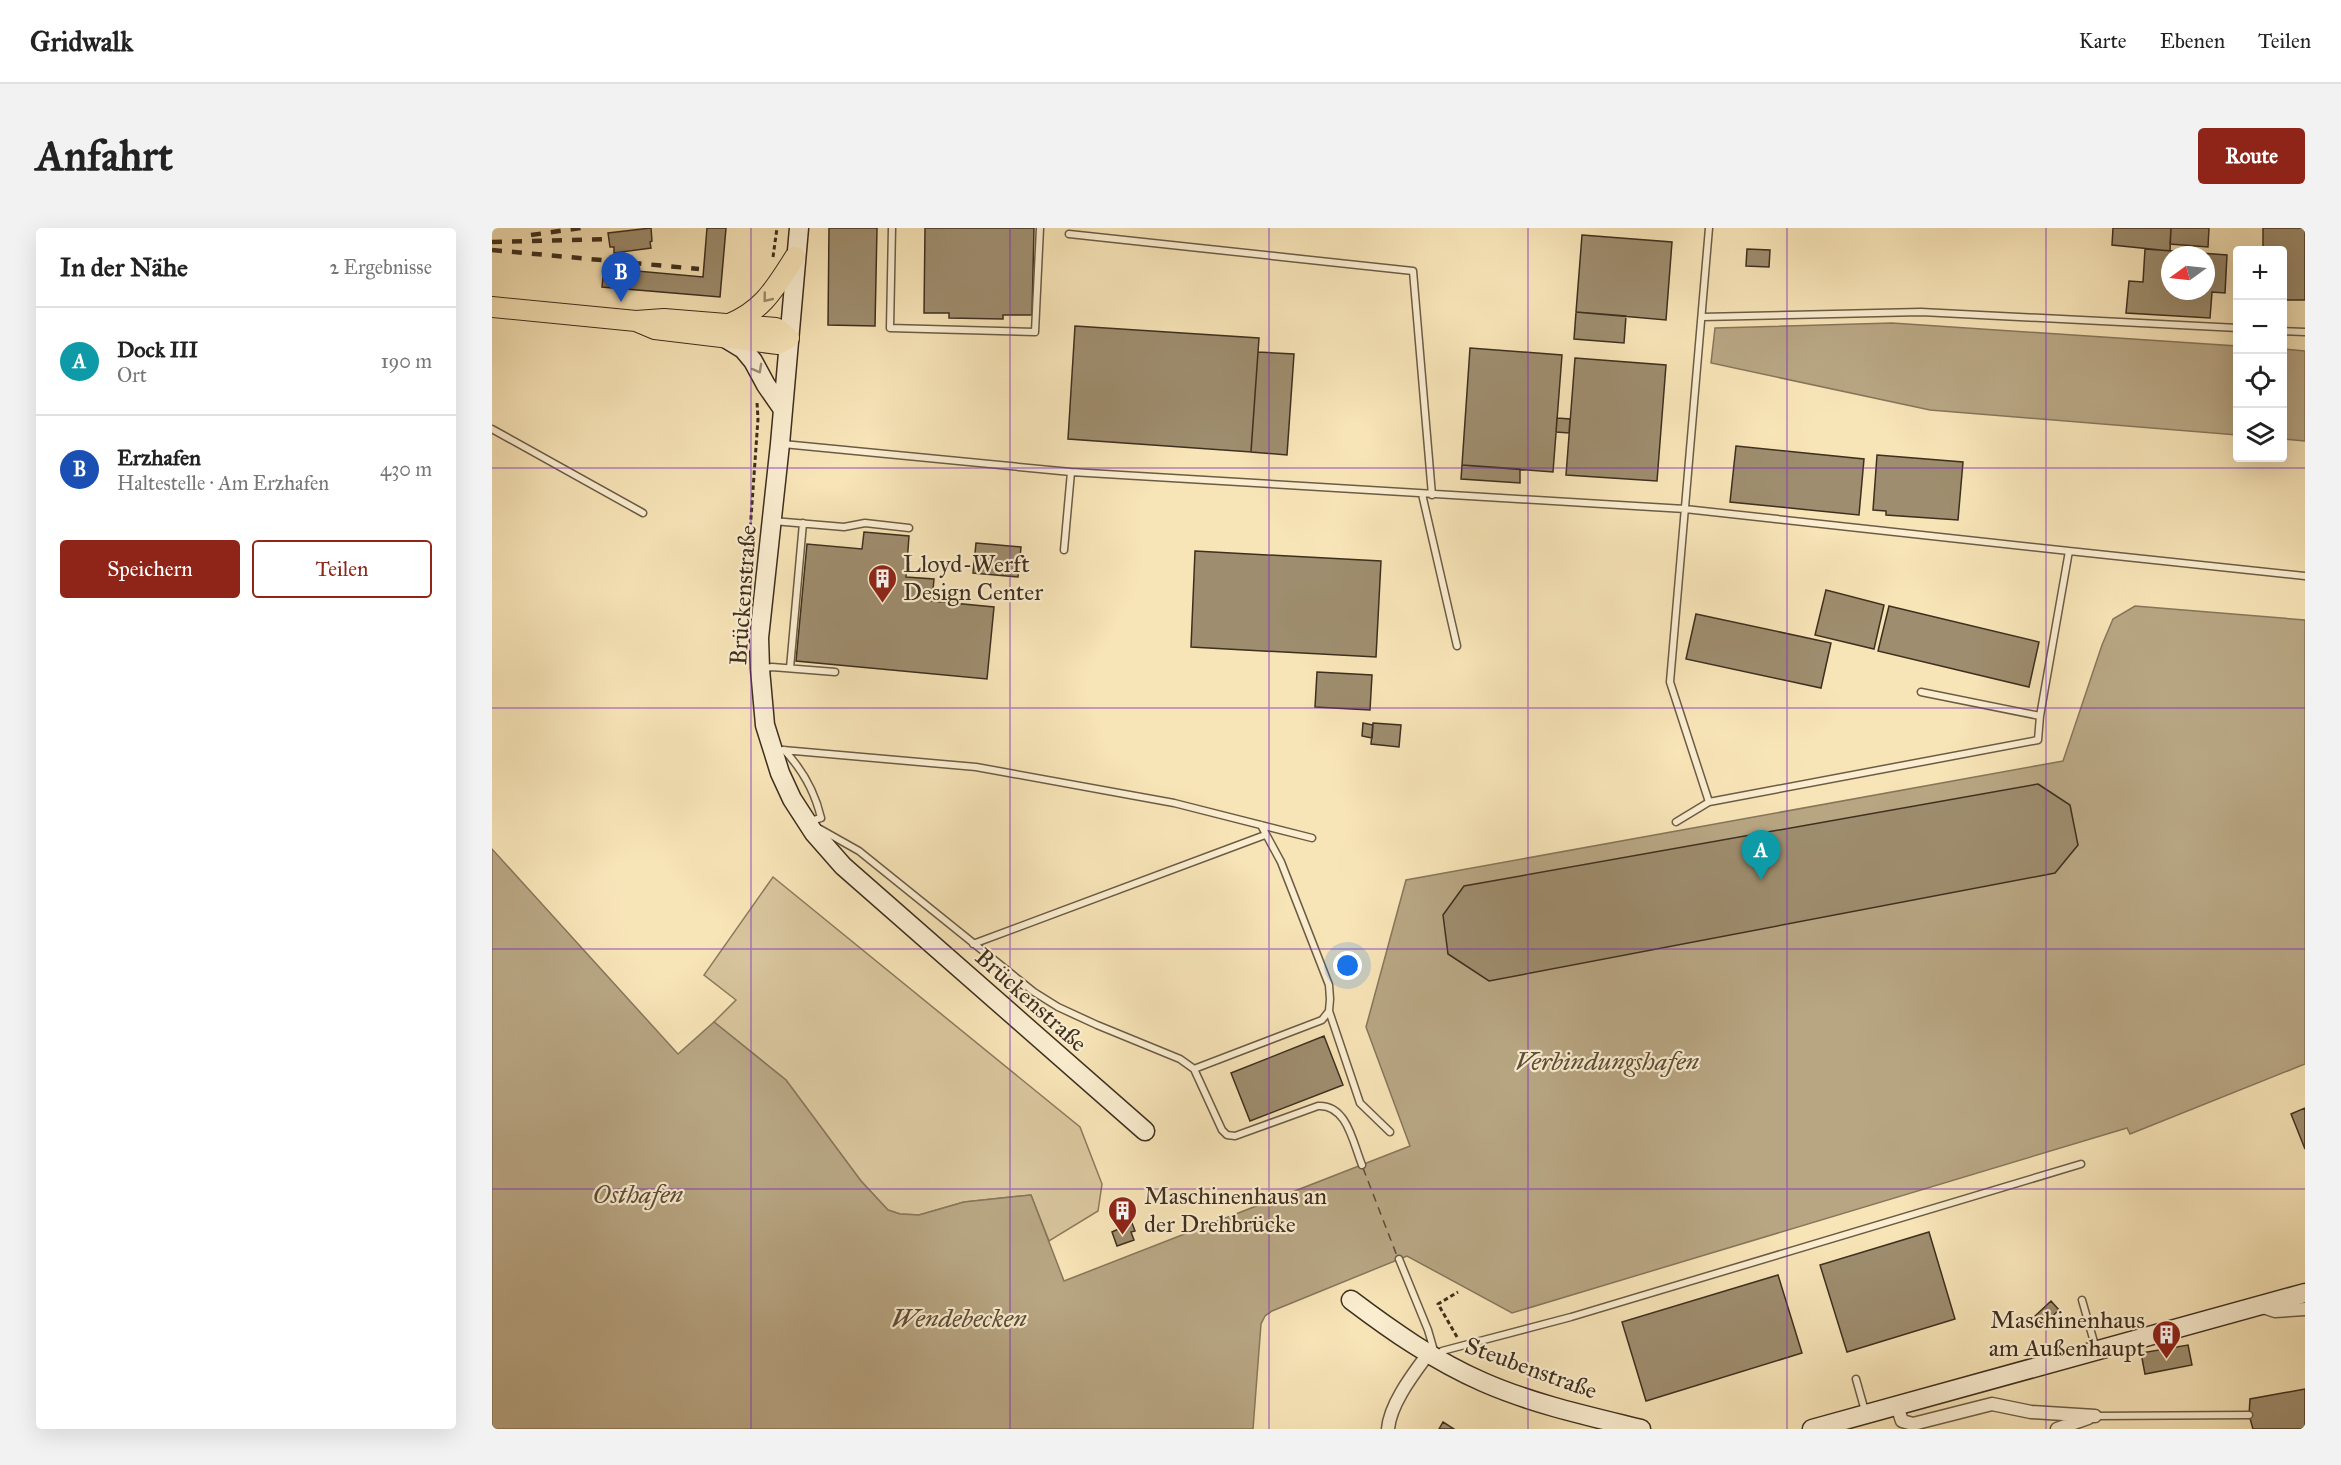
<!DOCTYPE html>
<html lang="de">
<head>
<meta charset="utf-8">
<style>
	body { margin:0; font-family:"IM FELL Great Primer",serif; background:#f2f2f2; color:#222 }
	.controls { position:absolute; right:18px; top:18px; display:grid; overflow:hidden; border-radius:6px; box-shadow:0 6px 24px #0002 }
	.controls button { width:54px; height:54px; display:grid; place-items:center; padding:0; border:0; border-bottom:2px solid #e0e0e0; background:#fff; color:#222; font:30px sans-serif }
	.compass { position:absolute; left:1669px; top:18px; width:54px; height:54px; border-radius:50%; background:#fff; box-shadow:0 6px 24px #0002; rotate:255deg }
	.you { position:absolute; left:856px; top:738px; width:21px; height:21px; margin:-15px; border:4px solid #fff; border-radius:50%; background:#1a73e8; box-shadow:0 0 0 9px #1a73e833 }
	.badge { display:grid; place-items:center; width:39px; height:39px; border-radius:50%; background:#8f2418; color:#fff; font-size:20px; font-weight:700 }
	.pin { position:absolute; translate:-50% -50px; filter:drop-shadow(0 2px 3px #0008) }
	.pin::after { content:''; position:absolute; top:32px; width:21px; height:18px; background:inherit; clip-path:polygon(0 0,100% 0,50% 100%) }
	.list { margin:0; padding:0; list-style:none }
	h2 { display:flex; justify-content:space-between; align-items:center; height:78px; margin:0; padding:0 24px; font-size:26px }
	h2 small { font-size:20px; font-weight:400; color:#767676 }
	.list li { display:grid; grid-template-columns:39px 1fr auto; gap:18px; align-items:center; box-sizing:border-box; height:108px; padding:0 24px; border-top:2px solid #e0e0e0 }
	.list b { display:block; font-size:22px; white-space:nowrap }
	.list p { margin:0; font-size:20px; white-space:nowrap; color:#767676 }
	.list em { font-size:20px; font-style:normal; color:#767676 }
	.actions { display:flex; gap:12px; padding:18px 24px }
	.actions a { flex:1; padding:14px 0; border:2px solid #8f2418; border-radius:6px; text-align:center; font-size:21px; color:#8f2418 }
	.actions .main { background:#8f2418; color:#fff }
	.icon { flex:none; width:33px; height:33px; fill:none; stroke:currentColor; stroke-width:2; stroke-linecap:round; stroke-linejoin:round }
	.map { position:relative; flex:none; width:1813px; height:1201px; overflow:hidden; border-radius:6px }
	header { display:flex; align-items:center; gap:36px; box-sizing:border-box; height:84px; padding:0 30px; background:#fff; border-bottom:2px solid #e0e0e0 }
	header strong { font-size:28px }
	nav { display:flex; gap:33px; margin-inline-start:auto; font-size:21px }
	.intro { display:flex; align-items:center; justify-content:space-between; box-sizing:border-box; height:144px; padding:0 36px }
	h1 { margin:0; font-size:42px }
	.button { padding:15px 27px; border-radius:6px; background:#8f2418; color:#fff; font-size:21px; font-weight:700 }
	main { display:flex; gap:36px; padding:0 36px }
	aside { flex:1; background:#fff; border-radius:6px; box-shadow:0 6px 24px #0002 }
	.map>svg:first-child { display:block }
	.green { fill:#d8c59d; stroke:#8b7a5e; stroke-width:1.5 }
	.water { fill:#b8a683; stroke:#87765b; stroke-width:1.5 }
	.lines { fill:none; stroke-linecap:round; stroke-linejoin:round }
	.ferry { stroke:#5c4d38; stroke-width:1.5; stroke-dasharray:8 6; stroke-linecap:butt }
	.building { fill:#9e8d6e; stroke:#3e2f1f; stroke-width:1.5; fill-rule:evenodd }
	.lane-casing { stroke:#6c5c45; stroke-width:9 }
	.street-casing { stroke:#6c5c45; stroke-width:15 }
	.secondary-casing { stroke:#3e2f1f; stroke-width:21 }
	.primary-casing { stroke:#3e2f1f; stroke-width:22 }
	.path { stroke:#3e2f1f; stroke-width:3; stroke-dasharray:4.5 3; stroke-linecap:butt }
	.lane { stroke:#faedd0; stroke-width:6 }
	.street { stroke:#faedd0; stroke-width:12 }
	.secondary { stroke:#faedd0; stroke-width:18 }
	.primary { stroke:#f7e4b7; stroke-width:20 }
	.rail { stroke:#3e2f1f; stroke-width:4.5; stroke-dasharray:10 10; stroke-linecap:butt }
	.oneway { stroke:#9a8a6b }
	.oneway2 { stroke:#9c8e78 }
	.grid { fill:none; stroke:#7b2cbf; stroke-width:1.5; stroke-opacity:0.55 }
	.labels { text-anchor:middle; stroke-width:4.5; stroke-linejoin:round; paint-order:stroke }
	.poi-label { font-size:24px; fill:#3e2f1f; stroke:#faedd0; text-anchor:start }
	.street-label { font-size:24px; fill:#3e2f1f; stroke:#faedd0 }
	.water-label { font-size:26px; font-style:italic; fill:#5c4d38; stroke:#faedd0 }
</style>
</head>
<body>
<header>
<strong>Gridwalk</strong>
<nav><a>Karte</a><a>Ebenen</a><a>Teilen</a></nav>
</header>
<div class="intro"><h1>Anfahrt</h1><a class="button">Route</a></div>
<main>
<aside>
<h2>In der Nähe<small>2 Ergebnisse</small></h2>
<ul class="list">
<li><span class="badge" style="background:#0f9aa8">A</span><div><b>Dock III</b><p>Ort</p></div><em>190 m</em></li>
<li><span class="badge" style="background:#1a4fb4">B</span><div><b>Erzhafen</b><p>Haltestelle · Am Erzhafen</p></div><em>430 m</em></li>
</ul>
<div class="actions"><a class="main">Speichern</a><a>Teilen</a></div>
</aside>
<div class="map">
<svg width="1813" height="1201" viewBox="0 0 1813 1201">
	<rect width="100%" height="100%" fill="#f7e4b7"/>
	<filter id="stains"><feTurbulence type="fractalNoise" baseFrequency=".00333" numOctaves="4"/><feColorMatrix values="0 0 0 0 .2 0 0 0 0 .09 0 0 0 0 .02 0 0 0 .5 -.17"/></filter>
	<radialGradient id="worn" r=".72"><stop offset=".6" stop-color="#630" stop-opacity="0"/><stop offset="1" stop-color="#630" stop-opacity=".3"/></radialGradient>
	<path class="green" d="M 281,649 L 588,899 L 610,956 L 606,983 L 557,1013 L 539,967 L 472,974 L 427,987 L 408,986 L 396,982 L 369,953 L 294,852 L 222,794 L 244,772 L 212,747 Z"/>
	<path class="water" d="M 1400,95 L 1745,118 L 1745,207 L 1438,182 L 1219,135 L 1223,100 Z
		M 1791,121 L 1813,123 L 1813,213 L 1791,211 Z
		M 1643,378 L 1813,392 L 1813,836 L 1638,906 L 1635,900 L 1020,1085 L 915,1028 L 780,1083 L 773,1088 L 769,1096 L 761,1201 L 0,1201 L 0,621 L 186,826 L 222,794 L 294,852 L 369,953 L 396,982 L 408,986 L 427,987 L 472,974 L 539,967 L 572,1053 L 918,918 L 874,799 L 914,652 L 1571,533 L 1610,417 L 1621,391 Z"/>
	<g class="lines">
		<path class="ferry" d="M 871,940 L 905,1028"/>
	</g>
	<path class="building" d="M 159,0 L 160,13 L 158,14 L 159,20 L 122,25 L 122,19 L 118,19 L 116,5 Z
		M 215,0 L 234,0 L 228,69 L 110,59 L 112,40 L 211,49 Z
		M 337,0 L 385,0 L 383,98 L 336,97 Z
		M 433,0 L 542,0 L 540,87 L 511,87 L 511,91 L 457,90 L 457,85 L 432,85 Z
		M 1621,0 L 1679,0 L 1678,23 L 1620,17 Z
		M 1679,0 L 1717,0 L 1716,19 L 1678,16 Z
		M 1771,0 L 1813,0 L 1813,72 L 1790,72 L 1790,22 L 1771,22 Z
		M 1090,7 L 1180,14 L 1174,92 L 1084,84 Z
		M 1255,21 L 1278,22 L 1277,39 L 1254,38 Z
		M 1653,21 L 1735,27 L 1733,65 L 1720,64 L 1718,90 L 1634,85 L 1637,53 L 1651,54 ZM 1678,27 L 1714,27 L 1714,63 L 1678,63 Z
		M 1084,84 L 1134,88 L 1132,115 L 1082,111 Z
		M 583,98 L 767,110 L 759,224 L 576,211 Z
		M 978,120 L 1070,127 L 1061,244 L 970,237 Z
		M 766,124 L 802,126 L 795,227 L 759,224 Z
		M 1083,130 L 1174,137 L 1165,253 L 1074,247 Z
		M 1065,190 L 1078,191 L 1077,205 L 1064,204 Z
		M 1244,218 L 1372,231 L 1367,287 L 1238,274 Z
		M 1385,227 L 1471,234 L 1466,292 L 1394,287 L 1394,283 L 1381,282 Z
		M 970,237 L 1028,241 L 1028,255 L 969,251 Z
		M 372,304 L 417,308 L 414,349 L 442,351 L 440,373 L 502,379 L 495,451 L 304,433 L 315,316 L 370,321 Z
		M 484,315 L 529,319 L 526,349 L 481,345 Z
		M 703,323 L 889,333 L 884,429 L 699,419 Z
		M 1334,362 L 1392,377 L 1382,421 L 1323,407 Z
		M 1397,378 L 1547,414 L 1537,459 L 1386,423 Z
		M 1204,386 L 1339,415 L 1329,460 L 1194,431 Z
		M 825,444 L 880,447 L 878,482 L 823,479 Z
		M 871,495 L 881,497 L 880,510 L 870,508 Z
		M 881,495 L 909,497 L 907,519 L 879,516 Z
		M 1546,556 L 1578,577 L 1586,617 L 1563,645 L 997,753 L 956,726 L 951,687 L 972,658 Z
		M 832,808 L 851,857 L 758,893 L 739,845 Z
		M 1813,880 L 1813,921 L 1799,886 Z
		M 634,993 L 640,995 L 643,1003 L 639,1004 L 642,1012 L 625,1018 L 620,1004 L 631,999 Z
		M 1437,1004 L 1463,1091 L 1355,1124 L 1328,1037 Z
		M 1286,1047 L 1310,1125 L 1154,1173 L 1130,1094 Z
		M 1559,1073 L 1567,1082 L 1551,1097 L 1543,1088 Z
		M 1696,1117 L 1700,1137 L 1653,1146 L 1649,1125 Z
		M 1813,1161 L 1813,1201 L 1761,1201 L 1757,1187 L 1758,1171 Z
		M 951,1194 L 962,1201 L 947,1201 Z"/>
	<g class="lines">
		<defs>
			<path id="lane" d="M 400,0 L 398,100 L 543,104 L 548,0
				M 577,6 L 921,43 L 940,267
				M 1210,89 L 1429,84 L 1746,100
				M 1790,103 L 1813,104
				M 0,201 L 151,285
				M 291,216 L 579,244 L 1193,281 L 1577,323 L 1548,488 L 1546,512 L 1217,574
				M 930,266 L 965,418
				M 281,293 L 352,299 L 373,295 L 417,300
				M 572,322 L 579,244
				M 1577,323 L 1813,348
				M 298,440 L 311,295
				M 269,441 L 280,439 L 343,444
				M 1429,464 L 1548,488
				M 291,522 L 484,539 L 682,575 L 820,610
				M 292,522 C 310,541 323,564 329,590 L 318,593
				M 1184,594 L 1217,574 L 1178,454 L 1217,0
				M 769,597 L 789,634 L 837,757 L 838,771 L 837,783 L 868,875 L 898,904
				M 328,601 L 367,623 L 542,764 L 566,779 L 605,797 L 688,831 L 702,841 L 730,902 L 735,907 L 743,908 L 826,878 C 855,876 861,915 870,937
				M 481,716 L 773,607
				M 702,841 L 830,792 L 837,783
				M 907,1031 L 936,1102 L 943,1126
				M 1590,1072 L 1604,1121
				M 946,1127 L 950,1123 L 1079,1089 L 1589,936
				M 1364,1151 L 1373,1183
				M 1603,1188 L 1757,1187"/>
			<path id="street" d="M 1768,1078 L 1783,1083 L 1813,1081
				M 1405,1178 L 1410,1193 L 1421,1196 L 1500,1176 L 1539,1184 L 1603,1188
				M 896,1201 C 898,1177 919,1149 933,1130 L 944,1129
				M 1565,1201 L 1596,1190"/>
			<path id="secondary" d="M 307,0 L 288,216 L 267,410 L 268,441 L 273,497 L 288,545 L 300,571 L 322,605 L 351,638 L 653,903
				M 233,110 L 251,121 L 261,133 L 274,157 L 290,180
				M 859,1072 C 900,1103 943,1133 991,1154 C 1041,1176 1096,1188 1149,1201
				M 1320,1201 L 1813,1065"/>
			<path id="primary" d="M 0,79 L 144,93 L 172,91 L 284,100 L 297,110 L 286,116 L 163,101 L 144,93
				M 235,97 C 271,83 283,60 303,29"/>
		</defs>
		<use href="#lane" class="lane-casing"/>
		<use href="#street" class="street-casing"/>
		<use href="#secondary" class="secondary-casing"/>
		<use href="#primary" class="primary-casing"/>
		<path class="path" d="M 281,29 L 285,0
			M 253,374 L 266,191 L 265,174
			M 965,1109 L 946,1076 L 966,1064"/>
		<use href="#lane" class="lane"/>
		<use href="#street" class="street"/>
		<use href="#secondary" class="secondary"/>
		<use href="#primary" class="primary"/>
		<path class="rail" d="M 39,7 L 89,0
			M 0,14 L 115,11
			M 0,22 L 207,41"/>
	</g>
	<defs><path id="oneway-chevron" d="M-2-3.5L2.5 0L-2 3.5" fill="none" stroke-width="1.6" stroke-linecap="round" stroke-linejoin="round" transform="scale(1.5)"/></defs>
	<use class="oneway" href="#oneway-chevron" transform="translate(275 70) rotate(129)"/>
	<use class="oneway2" href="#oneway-chevron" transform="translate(266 141) rotate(61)"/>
	<path class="grid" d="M 259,0 L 259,1201M 518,0 L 518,1201M 777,0 L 777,1201M 1036,0 L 1036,1201M 1295,0 L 1295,1201M 1554,0 L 1554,1201M 0,240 L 1813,240M 0,480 L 1813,480M 0,721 L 1813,721M 0,961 L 1813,961"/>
	<defs>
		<symbol id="building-pin" viewBox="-11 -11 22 30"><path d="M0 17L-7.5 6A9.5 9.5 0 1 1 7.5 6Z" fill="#8f2418" stroke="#faedd0"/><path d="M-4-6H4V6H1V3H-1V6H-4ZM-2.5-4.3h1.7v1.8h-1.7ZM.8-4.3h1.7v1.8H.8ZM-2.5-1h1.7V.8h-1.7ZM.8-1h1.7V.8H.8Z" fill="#fff"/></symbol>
	</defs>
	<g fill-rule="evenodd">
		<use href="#building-pin" x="374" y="334" width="33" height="45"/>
		<use href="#building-pin" x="614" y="966" width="33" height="45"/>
		<use href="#building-pin" x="1658" y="1090" width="33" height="45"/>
	</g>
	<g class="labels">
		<g class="poi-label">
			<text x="411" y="344">Lloyd-Werft<tspan x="411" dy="28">Design Center</tspan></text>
			<text x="652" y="976">Maschinenhaus an<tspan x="652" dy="28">der Drehbrücke</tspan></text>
			<text x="1653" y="1100" text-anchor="end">Maschinenhaus<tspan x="1653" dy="28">am Außenhaupt</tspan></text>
		</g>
		<g class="street-label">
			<text transform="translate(251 367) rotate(-86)" y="8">Brückenstraße</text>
			<text transform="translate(539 772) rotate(42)" y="8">Brückenstraße</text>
			<text transform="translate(1039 1140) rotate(20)" y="8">Steubenstraße</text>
		</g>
		<g class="water-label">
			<text x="1115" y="842">Verbindungshafen</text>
			<text x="146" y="975">Osthafen</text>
			<text x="467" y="1099">Wendebecken</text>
		</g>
	</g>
	<rect width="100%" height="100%" filter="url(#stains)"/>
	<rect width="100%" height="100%" fill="url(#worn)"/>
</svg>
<div class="controls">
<button>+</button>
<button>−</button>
<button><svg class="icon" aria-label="locate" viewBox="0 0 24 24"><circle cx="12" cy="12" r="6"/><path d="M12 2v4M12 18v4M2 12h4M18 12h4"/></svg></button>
<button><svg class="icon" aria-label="layers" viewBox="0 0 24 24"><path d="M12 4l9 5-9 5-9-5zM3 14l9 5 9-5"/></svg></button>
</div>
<svg class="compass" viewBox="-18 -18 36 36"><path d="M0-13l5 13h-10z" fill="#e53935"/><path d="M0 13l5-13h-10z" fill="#767676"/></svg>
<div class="you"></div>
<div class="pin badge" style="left:1269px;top:652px;background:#0f9aa8">A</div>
<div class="pin badge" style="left:129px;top:74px;background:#1a4fb4">B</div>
</div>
</main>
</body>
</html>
